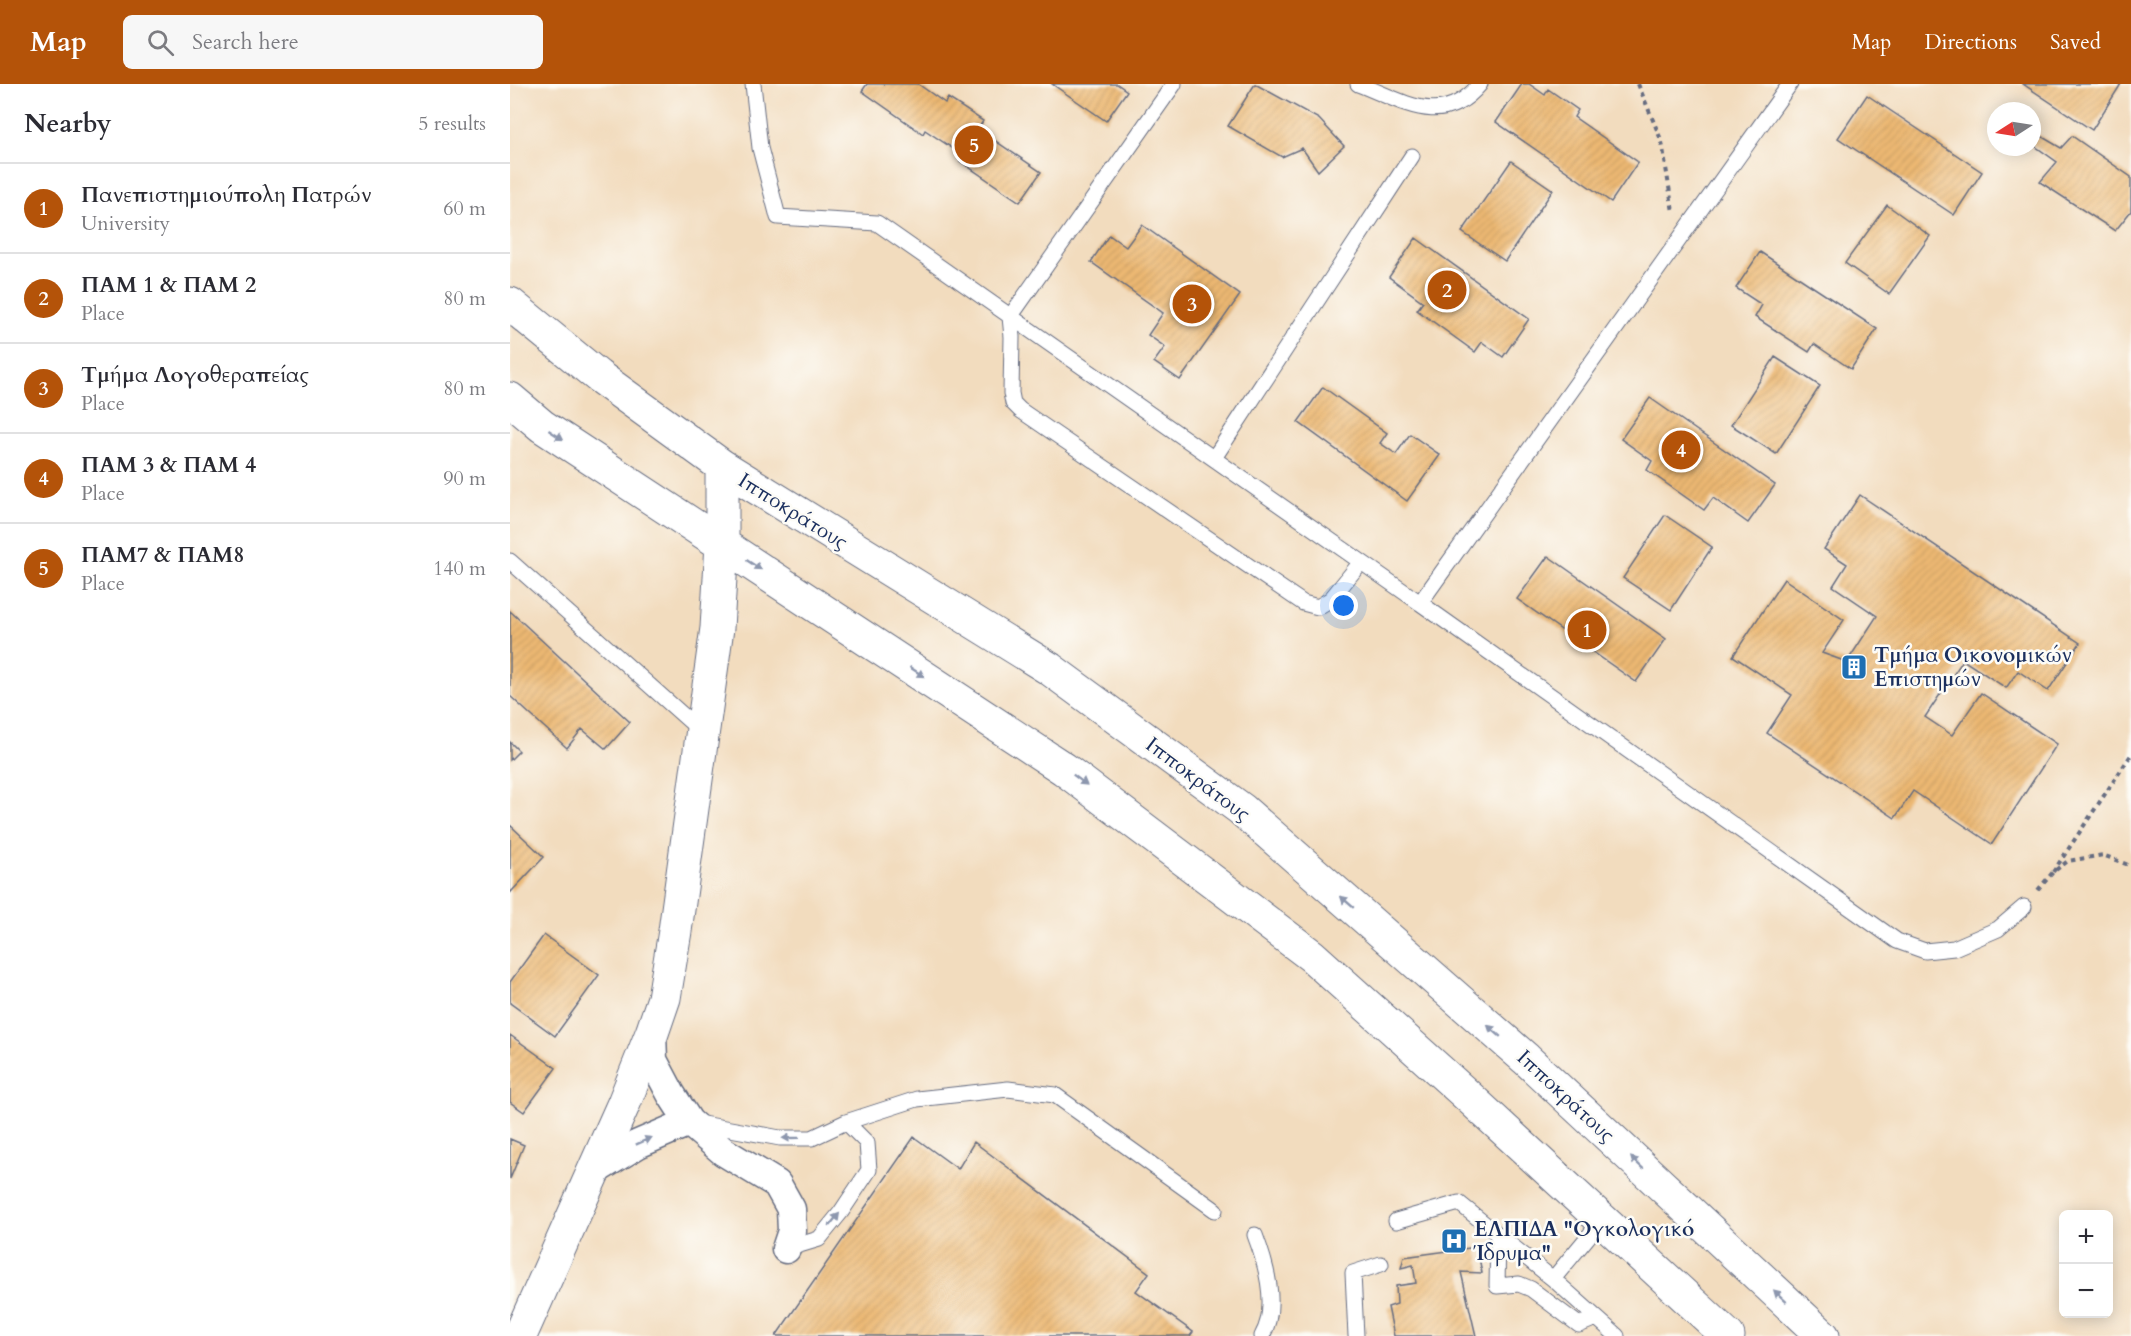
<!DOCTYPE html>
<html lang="en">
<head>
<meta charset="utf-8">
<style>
	body { margin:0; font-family:Cardo,serif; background:#f7f7f7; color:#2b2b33 }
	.controls { position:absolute; right:18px; bottom:18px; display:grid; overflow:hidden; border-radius:9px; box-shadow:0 3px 15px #0003 }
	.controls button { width:54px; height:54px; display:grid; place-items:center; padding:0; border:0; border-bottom:2px solid #e1e1e2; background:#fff; color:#2b2b33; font:30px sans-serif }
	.compass { position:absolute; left:1477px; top:18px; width:54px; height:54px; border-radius:50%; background:#fff; box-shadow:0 3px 15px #0003; rotate:258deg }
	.you { position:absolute; left:834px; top:522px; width:21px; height:21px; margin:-15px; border:4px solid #fff; border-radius:50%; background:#1a73e8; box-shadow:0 0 0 9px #1a73e833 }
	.badge { display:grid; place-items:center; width:39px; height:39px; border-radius:50%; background:#b45309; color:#fff; font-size:20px; font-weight:700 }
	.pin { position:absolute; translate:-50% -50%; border:3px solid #fff; box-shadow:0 2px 6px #0006 }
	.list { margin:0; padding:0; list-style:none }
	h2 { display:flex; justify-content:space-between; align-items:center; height:78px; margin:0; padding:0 24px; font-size:26px }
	h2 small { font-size:20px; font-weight:400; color:#7c7c81 }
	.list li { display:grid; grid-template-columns:39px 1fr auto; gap:18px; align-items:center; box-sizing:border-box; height:90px; padding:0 24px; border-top:2px solid #e1e1e2 }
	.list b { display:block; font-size:22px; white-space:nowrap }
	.list p { margin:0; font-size:20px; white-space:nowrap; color:#7c7c81 }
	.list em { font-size:20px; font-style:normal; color:#7c7c81 }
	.icon { flex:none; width:33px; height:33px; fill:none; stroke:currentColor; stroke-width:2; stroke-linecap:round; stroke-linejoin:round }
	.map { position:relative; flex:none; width:1621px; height:1252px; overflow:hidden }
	header { display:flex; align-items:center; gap:36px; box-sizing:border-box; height:84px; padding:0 30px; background:#b45309; color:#fff }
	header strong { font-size:28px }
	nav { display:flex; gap:33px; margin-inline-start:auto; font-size:21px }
	.search { width:420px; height:54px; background:#f7f7f7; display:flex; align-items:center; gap:15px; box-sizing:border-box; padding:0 21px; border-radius:9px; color:#7c7c81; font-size:22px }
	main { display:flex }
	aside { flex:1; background:#fff }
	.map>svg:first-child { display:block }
	.building { fill:url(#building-hatch) }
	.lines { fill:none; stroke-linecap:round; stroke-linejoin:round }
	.service-casing { stroke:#666c80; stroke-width:17 }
	.minor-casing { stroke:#666c80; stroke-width:31 }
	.tertiary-casing { stroke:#666c80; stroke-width:35 }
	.path { stroke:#666c80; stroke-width:4; stroke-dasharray:4.5 4.5; stroke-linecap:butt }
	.service { stroke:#fff; stroke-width:15 }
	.minor { stroke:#fff; stroke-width:28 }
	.tertiary { stroke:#fff; stroke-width:33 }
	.oneway { fill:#8d97ae }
	.labels { text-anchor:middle; stroke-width:5; stroke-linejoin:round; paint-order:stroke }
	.street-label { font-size:21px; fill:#1b2f5e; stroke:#fdfcf7 }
	.poi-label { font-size:21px; font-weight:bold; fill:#1b2f5e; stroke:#fdfcf7; text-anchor:start }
</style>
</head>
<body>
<header>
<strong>Map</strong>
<div class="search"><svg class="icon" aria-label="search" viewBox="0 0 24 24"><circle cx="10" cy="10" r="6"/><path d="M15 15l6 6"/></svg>Search here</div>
<nav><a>Map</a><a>Directions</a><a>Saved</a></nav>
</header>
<main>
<aside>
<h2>Nearby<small>5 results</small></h2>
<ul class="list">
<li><span class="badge">1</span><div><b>Πανεπιστημιούπολη Πατρών</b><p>University</p></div><em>60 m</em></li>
<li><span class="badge">2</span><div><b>ΠΑΜ 1 &amp; ΠΑΜ 2</b><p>Place</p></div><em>80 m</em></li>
<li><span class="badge">3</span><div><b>Τμήμα Λογοθεραπείας</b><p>Place</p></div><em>80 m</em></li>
<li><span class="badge">4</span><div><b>ΠΑΜ 3 &amp; ΠΑΜ 4</b><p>Place</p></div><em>90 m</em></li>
<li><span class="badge">5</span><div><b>ΠΑΜ7 &amp; ΠΑΜ8</b><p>Place</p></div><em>140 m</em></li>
</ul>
</aside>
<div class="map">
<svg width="1621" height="1252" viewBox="0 0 1621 1252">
	<defs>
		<pattern id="building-hatch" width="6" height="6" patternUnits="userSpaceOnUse" patternTransform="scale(1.5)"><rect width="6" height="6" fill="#ecb872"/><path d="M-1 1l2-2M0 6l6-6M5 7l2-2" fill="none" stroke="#ca9e65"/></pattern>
	</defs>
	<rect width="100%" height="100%" fill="#fdfcf7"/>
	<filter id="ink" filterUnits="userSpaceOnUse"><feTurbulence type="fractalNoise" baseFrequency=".0167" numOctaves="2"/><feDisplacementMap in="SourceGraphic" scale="12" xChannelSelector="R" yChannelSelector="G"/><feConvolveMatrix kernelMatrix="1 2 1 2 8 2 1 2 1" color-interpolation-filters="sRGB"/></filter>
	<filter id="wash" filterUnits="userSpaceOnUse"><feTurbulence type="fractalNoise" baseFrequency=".008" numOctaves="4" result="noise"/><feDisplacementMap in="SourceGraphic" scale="24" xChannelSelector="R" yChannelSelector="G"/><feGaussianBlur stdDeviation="1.35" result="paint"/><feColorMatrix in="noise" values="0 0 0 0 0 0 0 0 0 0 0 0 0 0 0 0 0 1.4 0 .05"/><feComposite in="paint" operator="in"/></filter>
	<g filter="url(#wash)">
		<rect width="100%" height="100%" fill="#f2dcbe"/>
		<g id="blocks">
			<path class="building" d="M 357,0 L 408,0 L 435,19 L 438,14 L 473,37 L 468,45 L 531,88 L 510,118 L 450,77 L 454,72 L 415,46 L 413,50 L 352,7 Z
				M 542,0 L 607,0 L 617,7 L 596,37 Z
				M 745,0 L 809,35 L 834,62 L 808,87 L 792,64 L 772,73 L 718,42 Z
				M 1012,0 L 1019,0 L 1035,11 L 1038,5 L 1068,26 L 1064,33 L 1128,78 L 1101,118 L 986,38 Z
				M 1513,0 L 1611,0 L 1582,46 Z
				M 1357,11 L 1472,88 L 1444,131 L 1328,54 Z
				M 1524,48 L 1551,64 L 1562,52 L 1621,93 L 1621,127 L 1605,147 L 1530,98 L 1547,78 L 1522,60 Z
				M 1001,77 L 1043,106 L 995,177 L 952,148 Z
				M 1377,121 L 1420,152 L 1379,210 L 1335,179 Z
				M 632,141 L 730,211 L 670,296 L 644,278 L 655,263 L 638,251 L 653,229 L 581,178 L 599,151 L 616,163 Z
				M 906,154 L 1019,235 L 993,273 L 972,258 L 965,268 L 907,226 L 913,218 L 879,193 Z
				M 1250,168 L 1367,245 L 1341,285 L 1304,260 L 1299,268 L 1245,233 L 1252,221 L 1226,204 Z
				M 1265,273 L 1310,302 L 1266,370 L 1221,341 Z
				M 813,303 L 877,349 L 870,359 L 886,370 L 900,350 L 930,371 L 897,417 L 788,338 Z
				M 1140,314 L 1265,401 L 1238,439 L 1203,414 L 1194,426 L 1137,386 L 1142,377 L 1111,355 Z
				M 1350,411 L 1570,559 L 1538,607 L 1508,587 L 1496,604 L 1453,576 L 1415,633 L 1442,651 L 1471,609 L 1547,660 L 1482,760 L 1403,707 L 1385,734 L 1257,649 L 1282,611 L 1223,572 L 1274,495 L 1334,536 L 1312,569 L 1337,578 L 1367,532 L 1323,502 L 1337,480 L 1314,465 Z
				M 1155,431 L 1202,463 L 1161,526 L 1113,494 Z
				M 1038,472 L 1156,555 L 1126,598 L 1007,515 Z
				M 0,527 L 120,638 L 96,665 L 72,645 L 57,664 L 0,612 Z
				M 0,658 L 9,667 L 0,676 Z
				M 0,741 L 34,773 L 0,809 Z
				M 34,851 L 89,891 L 45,952 L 0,919 L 0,898 Z
				M 0,951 L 46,984 L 14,1028 L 0,1018 Z
				M 404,1053 L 448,1085 L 464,1058 L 639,1189 L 626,1207 L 683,1248 L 680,1252 L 266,1252 Z
				M 0,1055 L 14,1061 L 0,1095 Z
				M 967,1163 L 972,1189 L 951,1188 L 966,1252 L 884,1252 L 878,1223 L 887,1220 L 886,1202 L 906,1199 L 903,1181 L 891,1184 L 894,1173 Z"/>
		</g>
	</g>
	<g filter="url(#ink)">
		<use href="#blocks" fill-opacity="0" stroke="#666c80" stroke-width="1.5"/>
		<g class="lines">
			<defs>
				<path id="service" d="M 243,0 L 250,64 L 268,133 L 367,139 L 910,519 L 1280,0
					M 664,0 L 500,233 L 502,253 L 501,309 L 503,319 L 510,326 L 793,519 L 808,523 L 821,515 L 851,478
					M 848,0 C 893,17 932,46 970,0
					M 704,374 L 902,72
					M 0,477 L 193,649
					M 910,519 L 1387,857 L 1415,867 L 1444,864 L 1488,845 L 1514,823
					M 187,1039 L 270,1054 L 302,1054 L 336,1038 L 407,1015 L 498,1005 L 545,1011 L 705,1126
					M 1092,1136 L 1043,1195 L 1107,1252
					M 886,1137 L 949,1119 L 1043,1195
					M 745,1151 C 756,1180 769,1223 752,1252
					M 988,1151 L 987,1202 L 1009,1200 L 1021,1205 L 1069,1241 L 1086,1234
					M 276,1165 L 309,1155 L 331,1128 L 359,1086 L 357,1059 L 336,1038
					M 846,1252 L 843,1189 L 871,1180"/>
				<path id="minor" d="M 142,949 L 143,976 L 161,1010 L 179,1038
					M 84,1087 L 128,1060 L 179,1038 L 214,1068 L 267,1100 L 281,1125 L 282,1147 L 276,1165"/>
				<path id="tertiary" d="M 0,220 L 88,292 L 212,382 L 540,585 L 731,725 L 1016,975 L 1313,1252
					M 0,315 L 32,342 L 554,685 L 802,872 L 960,1014 L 1218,1252
					M 10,1252 L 114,1019 L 142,949 L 154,914 L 165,847 L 207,544 L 212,460 L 212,382"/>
			</defs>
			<use href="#service" class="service-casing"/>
			<use href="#minor" class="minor-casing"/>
			<use href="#tertiary" class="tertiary-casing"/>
			<path class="path" d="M 1128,0 L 1152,58 L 1163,128
				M 1543,788 L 1621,671
				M 1528,806 L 1543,788 L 1558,777 L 1593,771 L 1621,782"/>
			<use href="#service" class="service"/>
			<use href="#minor" class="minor"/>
			<use href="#tertiary" class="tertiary"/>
		</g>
		<defs><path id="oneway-solid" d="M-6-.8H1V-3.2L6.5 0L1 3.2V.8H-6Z" transform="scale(1.5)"/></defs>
		<g class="oneway">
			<use href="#oneway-solid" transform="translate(46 351) rotate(33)"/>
			<use href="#oneway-solid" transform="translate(244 481) rotate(33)"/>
			<use href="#oneway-solid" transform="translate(407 588) rotate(33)"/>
			<use href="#oneway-solid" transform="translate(570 696) rotate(37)"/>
			<use href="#oneway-solid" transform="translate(837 818) rotate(-139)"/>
			<use href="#oneway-solid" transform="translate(984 947) rotate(-139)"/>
			<use href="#oneway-solid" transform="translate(281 1054) rotate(179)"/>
			<use href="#oneway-solid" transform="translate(134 1057) rotate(-24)"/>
			<use href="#oneway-solid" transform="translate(1127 1079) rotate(-137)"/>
			<use href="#oneway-solid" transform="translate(324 1136) rotate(-51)"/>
			<use href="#oneway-solid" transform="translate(1270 1212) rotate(-137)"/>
		</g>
	</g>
	<defs>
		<symbol id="building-square" viewBox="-11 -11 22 22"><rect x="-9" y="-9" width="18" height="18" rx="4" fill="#1f6fb2" stroke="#fdfcf7"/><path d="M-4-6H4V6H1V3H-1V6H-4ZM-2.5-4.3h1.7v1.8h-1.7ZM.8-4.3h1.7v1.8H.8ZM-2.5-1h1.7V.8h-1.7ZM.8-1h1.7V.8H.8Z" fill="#fff"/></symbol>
		<symbol id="hospital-square" viewBox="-11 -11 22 22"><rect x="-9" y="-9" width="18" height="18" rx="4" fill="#1f6fb2" stroke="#fdfcf7"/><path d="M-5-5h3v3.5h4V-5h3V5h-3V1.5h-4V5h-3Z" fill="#fff"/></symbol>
	</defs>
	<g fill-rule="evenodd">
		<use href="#building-square" x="1329" y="568" width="30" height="30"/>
		<use href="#hospital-square" x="929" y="1142" width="30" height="30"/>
	</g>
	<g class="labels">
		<g class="street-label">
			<text transform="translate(283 427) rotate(32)" y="7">Ιπποκράτους</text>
			<text transform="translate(688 695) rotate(37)" y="7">Ιπποκράτους</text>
			<text transform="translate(1056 1012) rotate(43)" y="7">Ιπποκράτους</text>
		</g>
		<g class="poi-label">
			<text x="1364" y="578">Τμήμα Οικονομικών<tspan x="1364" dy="24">Επιστημών</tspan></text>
			<text x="964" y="1152">ΕΛΠΙΔΑ "Ογκολογικό<tspan x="964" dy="24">Ίδρυμα"</tspan></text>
		</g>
	</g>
</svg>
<div class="controls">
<button>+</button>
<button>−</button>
</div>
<svg class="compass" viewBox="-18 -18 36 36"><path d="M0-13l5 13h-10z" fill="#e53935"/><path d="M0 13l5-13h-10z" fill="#7c7c81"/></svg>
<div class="you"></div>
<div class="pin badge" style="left:1077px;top:546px">1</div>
<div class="pin badge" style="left:937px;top:206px">2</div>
<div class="pin badge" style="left:682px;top:220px">3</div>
<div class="pin badge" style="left:1171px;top:366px">4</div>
<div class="pin badge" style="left:464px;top:61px">5</div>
</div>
</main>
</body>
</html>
